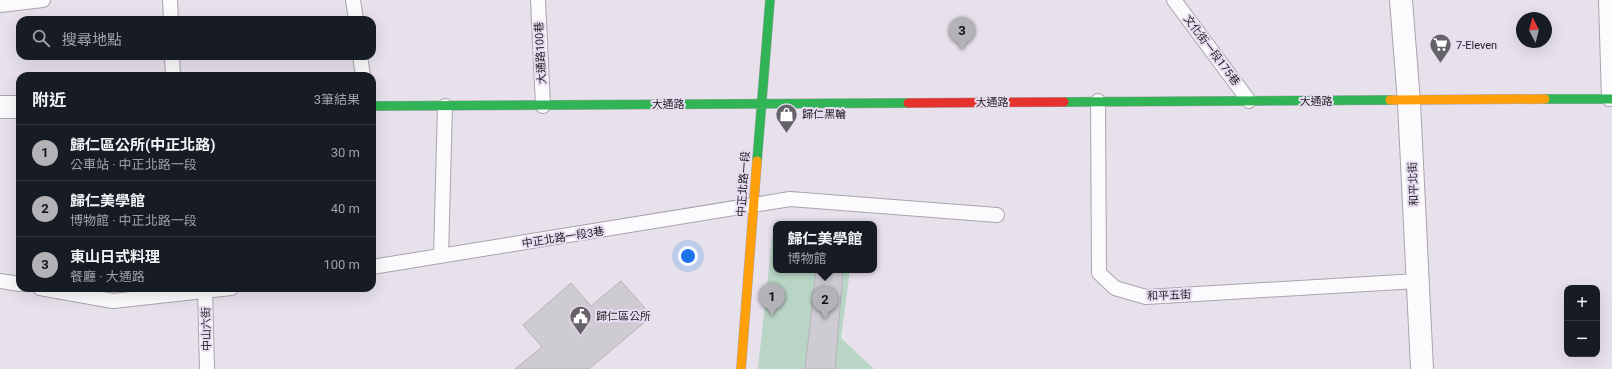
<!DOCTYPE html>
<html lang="zh-TW">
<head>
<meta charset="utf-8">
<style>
	body { margin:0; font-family:Roboto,"Noto Sans TC",sans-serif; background:#20242c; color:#f1f3f6 }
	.controls { position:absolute; right:12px; bottom:12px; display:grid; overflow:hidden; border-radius:8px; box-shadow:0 4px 16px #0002 }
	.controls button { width:36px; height:36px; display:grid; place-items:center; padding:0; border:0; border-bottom:1px solid #363941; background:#171b24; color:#f1f3f6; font:20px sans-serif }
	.compass { position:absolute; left:1516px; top:12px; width:36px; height:36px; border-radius:50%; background:#171b24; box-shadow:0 4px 16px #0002; rotate:353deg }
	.you { position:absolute; left:688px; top:256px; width:14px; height:14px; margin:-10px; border:3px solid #fff; border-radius:50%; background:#1a73e8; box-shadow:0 0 0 6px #1a73e833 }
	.badge { display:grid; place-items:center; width:26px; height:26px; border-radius:50%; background:#b2b2b7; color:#111; font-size:13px; font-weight:700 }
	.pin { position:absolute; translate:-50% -33px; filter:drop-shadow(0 1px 2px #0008) }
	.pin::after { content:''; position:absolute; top:21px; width:14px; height:12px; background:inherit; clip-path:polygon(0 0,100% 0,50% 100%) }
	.popup { position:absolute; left:773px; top:221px; width:104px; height:52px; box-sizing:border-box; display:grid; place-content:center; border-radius:8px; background:#171b24; filter:drop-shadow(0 1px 3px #0005); font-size:13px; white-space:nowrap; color:#9ea1a6 }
	.popup b { font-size:15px; color:#f1f3f6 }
	.popup::after { content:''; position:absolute; left:50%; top:100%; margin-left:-8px; border:8px solid transparent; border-top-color:#171b24 }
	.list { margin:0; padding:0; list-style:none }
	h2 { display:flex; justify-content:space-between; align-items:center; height:52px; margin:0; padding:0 16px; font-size:17px }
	h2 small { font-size:13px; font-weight:400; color:#9ea1a6 }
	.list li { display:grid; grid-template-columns:26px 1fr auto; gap:12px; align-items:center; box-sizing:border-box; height:56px; padding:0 16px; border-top:1px solid #363941 }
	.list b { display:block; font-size:15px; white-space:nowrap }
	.list p { margin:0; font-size:13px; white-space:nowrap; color:#9ea1a6 }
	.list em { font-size:13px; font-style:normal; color:#9ea1a6 }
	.icon { flex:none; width:22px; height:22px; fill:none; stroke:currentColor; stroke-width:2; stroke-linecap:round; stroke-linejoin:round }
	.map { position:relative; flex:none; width:1612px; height:369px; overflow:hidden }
	.search { position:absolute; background:#171b24; box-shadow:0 4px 16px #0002; left:16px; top:16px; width:360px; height:44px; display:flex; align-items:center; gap:10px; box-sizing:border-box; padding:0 14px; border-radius:12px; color:#9ea1a6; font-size:15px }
	.panel { position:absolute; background:#171b24; box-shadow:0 4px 16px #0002; left:16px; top:72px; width:360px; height:220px; border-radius:12px }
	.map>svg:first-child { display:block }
	.green { fill:#b8d5c6 }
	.building { fill:#cfcbd3; stroke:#b7b2ba }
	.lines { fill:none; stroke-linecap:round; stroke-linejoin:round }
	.lane-casing { stroke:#a9a4ac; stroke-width:16 }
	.street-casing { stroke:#a9a4ac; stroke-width:24 }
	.fast-casing { stroke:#a9a4ac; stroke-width:10 }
	.slow-casing { stroke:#a9a4ac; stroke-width:10 }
	.jam-casing { stroke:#a9a4ac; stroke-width:10 }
	.lane { stroke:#fbfafc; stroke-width:14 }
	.street { stroke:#fbfafc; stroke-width:22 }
	.fast { stroke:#30b455; stroke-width:9 }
	.slow { stroke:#ff9f0a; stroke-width:9 }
	.jam { stroke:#e5322d; stroke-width:9 }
	.labels { text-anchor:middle; stroke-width:4; stroke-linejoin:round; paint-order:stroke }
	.poi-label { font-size:11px; fill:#201d23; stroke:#e7ddf0; text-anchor:start }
	.street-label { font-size:11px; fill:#201d23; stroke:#e7ddf0 }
</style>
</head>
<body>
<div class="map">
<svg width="1612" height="369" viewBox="0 0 1612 369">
	<rect width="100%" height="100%" fill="#e7e1ec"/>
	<path class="green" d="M 776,236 L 776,270 L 850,270 L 841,338 L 874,369 L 758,369 L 772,238 Z"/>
	<path class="building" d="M 816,270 L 843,270 L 835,369 L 805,369 Z
		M 621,281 L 652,316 L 589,369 L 515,369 L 542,347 L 523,325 L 571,283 L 591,306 Z"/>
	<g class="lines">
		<defs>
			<path id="lane" d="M 170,0 L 171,20
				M 353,0 L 356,20
				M 538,0 L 543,106
				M 1174,0 L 1249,101
				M 1606,0 L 1609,99
				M 0,5 L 43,0
				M 172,56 L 173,76
				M 360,56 L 363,76
				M 1098,101 L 1099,273 L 1115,288 L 1146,297 L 1417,281
				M 441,256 L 445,106
				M 372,267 L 790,199 L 997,215
				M 0,281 L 20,284
				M 40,288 L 113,301 L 231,288
				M 205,288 L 207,369"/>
			<path id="street" d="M 1401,0 L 1409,102 L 1422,369
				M 0,107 L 20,107"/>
			<path id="fast" d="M 1545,99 L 1612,99
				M 1064,102 L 1390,100
				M 372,106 L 908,103
				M 757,161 L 770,0"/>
			<path id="slow" d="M 1390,100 L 1545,99
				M 741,369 L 757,161"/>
			<path id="jam" d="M 908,103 L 1064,102"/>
		</defs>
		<use href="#lane" class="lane-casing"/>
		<use href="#street" class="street-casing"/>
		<use href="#fast" class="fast-casing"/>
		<use href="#slow" class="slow-casing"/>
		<use href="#jam" class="jam-casing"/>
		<use href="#lane" class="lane"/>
		<use href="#street" class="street"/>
		<use href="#fast" class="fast"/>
		<use href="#slow" class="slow"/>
		<use href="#jam" class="jam"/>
	</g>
	<defs>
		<symbol id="supermarket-pin" viewBox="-11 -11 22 30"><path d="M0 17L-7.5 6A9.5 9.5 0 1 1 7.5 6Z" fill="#666269" stroke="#e7ddf0"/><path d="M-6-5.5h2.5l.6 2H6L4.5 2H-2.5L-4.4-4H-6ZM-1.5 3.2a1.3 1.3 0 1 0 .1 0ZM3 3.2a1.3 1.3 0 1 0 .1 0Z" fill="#fff"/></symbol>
		<symbol id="shop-pin" viewBox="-11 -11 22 30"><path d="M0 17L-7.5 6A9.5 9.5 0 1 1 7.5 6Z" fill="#666269" stroke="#e7ddf0"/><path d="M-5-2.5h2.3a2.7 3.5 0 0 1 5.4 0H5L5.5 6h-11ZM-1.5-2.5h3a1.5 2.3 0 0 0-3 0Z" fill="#fff"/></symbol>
		<symbol id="civic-pin" viewBox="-11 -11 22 30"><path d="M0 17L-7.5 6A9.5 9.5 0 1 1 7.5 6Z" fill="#666269" stroke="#e7ddf0"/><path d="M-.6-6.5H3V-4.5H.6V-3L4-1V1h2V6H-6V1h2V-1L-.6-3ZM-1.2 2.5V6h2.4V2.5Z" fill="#fff"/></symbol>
	</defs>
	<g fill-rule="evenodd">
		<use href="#supermarket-pin" x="1428" y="32" width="25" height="34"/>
		<use href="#shop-pin" x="774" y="102" width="25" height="34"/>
		<use href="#civic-pin" x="568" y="304" width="25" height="34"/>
	</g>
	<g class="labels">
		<g class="poi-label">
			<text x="1456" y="49">7-Eleven</text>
			<text x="802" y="118">歸仁黑輪</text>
			<text x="596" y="320">歸仁區公所</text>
		</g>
		<g class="street-label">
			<text transform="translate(1212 50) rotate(53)" y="4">文化街一段175巷</text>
			<text transform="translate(540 53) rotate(-93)" y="4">大通路100巷</text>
			<text x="1316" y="105">大通路</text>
			<text x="992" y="106">大通路</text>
			<text x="668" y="108">大通路</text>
			<text transform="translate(743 184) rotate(-86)" y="4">中正北路一段</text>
			<text transform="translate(1413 184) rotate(-92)" y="4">和平北街</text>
			<text transform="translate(563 237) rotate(-9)" y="4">中正北路一段3巷</text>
			<text transform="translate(1169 295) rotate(-2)" y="4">和平五街</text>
			<text transform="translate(206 329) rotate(-91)" y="4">中山六街</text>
		</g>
	</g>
</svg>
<div class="controls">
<button>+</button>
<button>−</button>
</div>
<svg class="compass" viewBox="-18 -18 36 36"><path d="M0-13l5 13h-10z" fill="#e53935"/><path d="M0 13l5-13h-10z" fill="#9ea1a6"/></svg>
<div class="you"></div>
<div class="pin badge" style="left:772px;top:316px">1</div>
<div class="pin badge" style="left:825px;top:319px">2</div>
<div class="popup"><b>歸仁美學館</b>博物館</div>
<div class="pin badge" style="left:962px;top:50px">3</div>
<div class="search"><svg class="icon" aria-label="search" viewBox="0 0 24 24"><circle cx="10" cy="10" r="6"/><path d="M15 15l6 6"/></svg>搜尋地點</div>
<section class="panel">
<h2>附近<small>3筆結果</small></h2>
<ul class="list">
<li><span class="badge">1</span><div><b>歸仁區公所(中正北路)</b><p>公車站 · 中正北路一段</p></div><em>30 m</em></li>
<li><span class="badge">2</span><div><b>歸仁美學館</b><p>博物館 · 中正北路一段</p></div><em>40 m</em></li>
<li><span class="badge">3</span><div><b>東山日式料理</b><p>餐廳 · 大通路</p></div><em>100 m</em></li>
</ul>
</section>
</div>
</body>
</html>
